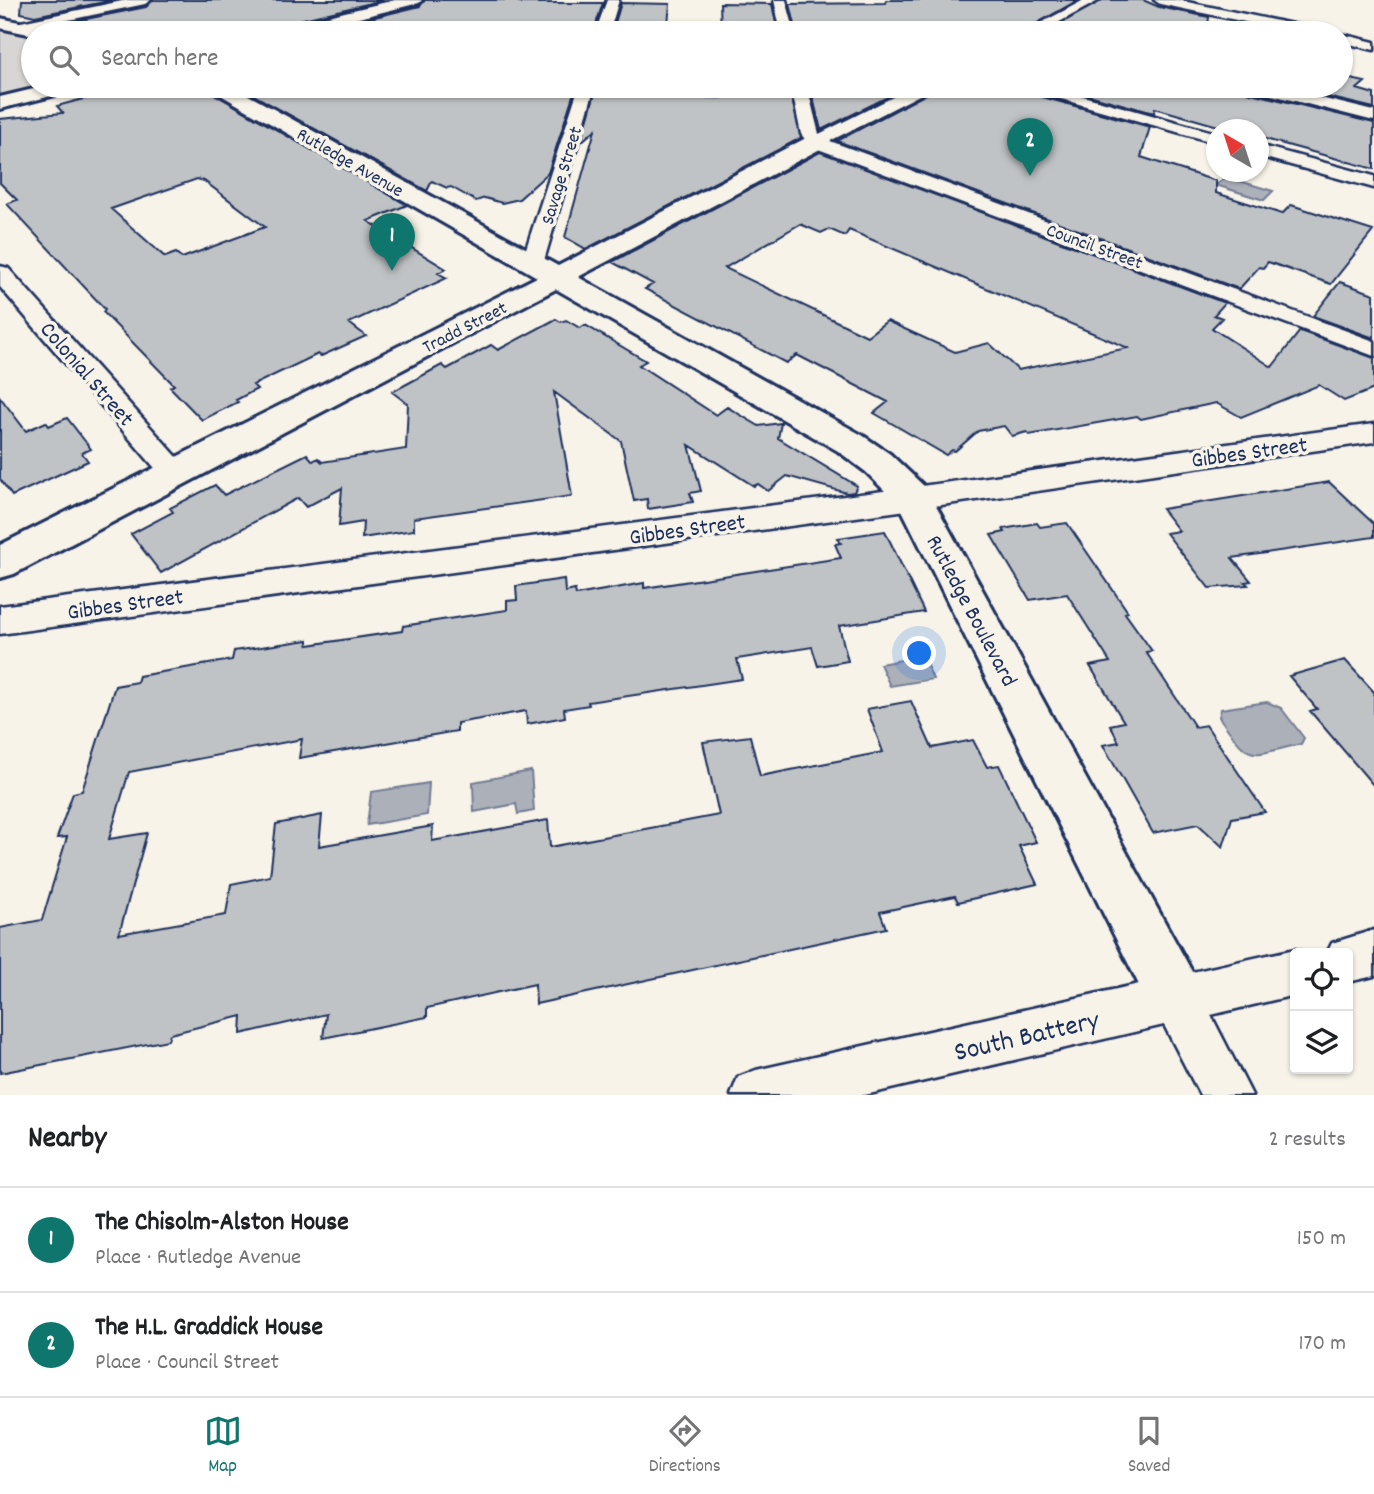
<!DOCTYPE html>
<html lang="en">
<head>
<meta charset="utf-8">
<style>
	body { margin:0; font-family:Dekko,sans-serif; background:#f2f2f2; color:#202124 }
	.controls { position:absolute; right:21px; bottom:21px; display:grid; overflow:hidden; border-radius:7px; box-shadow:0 2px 5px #0004 }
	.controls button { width:63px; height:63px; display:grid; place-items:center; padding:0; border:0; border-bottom:2px solid #e0e0e0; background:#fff; color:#202124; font:35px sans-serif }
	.compass { position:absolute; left:1206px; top:119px; width:63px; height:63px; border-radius:50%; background:#fff; box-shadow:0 2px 5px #0004; rotate:321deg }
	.you { position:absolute; left:920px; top:654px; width:24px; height:24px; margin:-18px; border:5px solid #fff; border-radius:50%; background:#1a73e8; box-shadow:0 0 0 10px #1a73e833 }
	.badge { display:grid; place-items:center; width:46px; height:46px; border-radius:50%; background:#0f766e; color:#fff; font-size:23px; font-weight:700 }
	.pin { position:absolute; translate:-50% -58px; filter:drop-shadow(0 2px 4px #0008) }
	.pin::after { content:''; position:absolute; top:37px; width:24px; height:21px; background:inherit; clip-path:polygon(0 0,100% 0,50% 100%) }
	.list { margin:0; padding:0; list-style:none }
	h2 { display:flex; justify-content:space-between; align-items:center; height:91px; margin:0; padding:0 28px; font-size:30px }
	h2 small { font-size:23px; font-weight:400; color:#757577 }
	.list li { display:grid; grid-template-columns:46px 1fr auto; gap:21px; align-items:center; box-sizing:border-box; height:105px; padding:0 28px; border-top:2px solid #e0e0e0 }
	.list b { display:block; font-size:26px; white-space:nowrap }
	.list p { margin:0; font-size:23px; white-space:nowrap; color:#757577 }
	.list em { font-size:23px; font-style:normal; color:#757577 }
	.icon { flex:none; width:38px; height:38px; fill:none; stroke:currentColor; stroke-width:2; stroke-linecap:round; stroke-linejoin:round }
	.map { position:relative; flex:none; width:1374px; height:1095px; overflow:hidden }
	.search { position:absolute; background:#fff; box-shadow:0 2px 5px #0004; left:21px; right:21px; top:21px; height:77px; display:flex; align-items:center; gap:18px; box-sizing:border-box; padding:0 24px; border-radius:38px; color:#757577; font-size:26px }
	.sheet { height:301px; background:#fff }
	nav { display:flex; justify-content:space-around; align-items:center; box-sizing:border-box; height:98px; border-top:2px solid #e0e0e0; background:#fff; font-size:19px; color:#757577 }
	nav a { display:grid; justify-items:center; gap:4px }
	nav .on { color:#0f766e }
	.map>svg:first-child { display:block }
	.green { fill:#d7d6d4; stroke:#798299; stroke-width:2 }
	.water { fill:#acb0b9; stroke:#727c95; stroke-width:2 }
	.building { fill:#c0c3c5; stroke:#1b2f5e; stroke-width:2; fill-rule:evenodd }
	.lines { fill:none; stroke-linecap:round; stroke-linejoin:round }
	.minor-casing { stroke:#1b2f5e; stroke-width:5 }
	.tertiary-casing { stroke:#1b2f5e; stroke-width:6 }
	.secondary-casing { stroke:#1b2f5e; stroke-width:6 }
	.minor { fill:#f7f3e8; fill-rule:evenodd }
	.tertiary { fill:#f7f3e8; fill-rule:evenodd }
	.secondary { fill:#f7f3e8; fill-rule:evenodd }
	.labels { text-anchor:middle; stroke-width:7; stroke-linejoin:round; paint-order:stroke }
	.far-street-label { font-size:19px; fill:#1b2f5e; stroke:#f7f3e8 }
	.street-label { font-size:23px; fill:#1b2f5e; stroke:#f7f3e8 }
	.near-street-label { font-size:28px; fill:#1b2f5e; stroke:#f7f3e8 }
</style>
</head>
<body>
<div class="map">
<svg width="1374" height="1095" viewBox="0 0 1374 1095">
	<rect width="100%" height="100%" fill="#f7f3e8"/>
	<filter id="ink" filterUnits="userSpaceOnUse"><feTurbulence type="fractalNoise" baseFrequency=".0143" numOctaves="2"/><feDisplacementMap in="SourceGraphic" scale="14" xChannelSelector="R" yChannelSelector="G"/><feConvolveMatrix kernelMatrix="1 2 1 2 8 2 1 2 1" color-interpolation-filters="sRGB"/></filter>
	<g filter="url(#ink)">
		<path class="green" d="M 0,29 L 33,37 L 33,86 L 43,86 L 0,96 Z"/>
		<path class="water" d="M 1226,177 L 1273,191 L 1264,200 L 1216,185 Z
			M 923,656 L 933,679 L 890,686 L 880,664 Z
			M 1267,702 L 1281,708 L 1304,738 L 1301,744 C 1247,756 1252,764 1219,717 L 1221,709 Z
			M 531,771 L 534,811 L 518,814 L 516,804 L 474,812 L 473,782 Z
			M 429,783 L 427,815 L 367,825 L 371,792 Z"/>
		<path class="building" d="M 22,0 L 114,0 L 35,16 L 21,13 Z
			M 153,0 L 384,0 L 273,26 L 269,33 L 110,33 L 66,23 L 146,7 Z
			M 425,0 L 515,0 L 522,3 L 603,3 L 593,33 L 309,33 L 420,6 Z
			M 886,0 L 1078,0 L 1020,33 L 797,33 L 790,4 L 885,3 Z
			M 1102,0 L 1143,0 L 1159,7 L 1209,17 L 1207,33 L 1044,33 Z
			M 621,3 L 670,4 L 667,33 L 612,33 Z
			M 720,3 L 772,4 L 778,33 L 721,33 Z
			M 1341,77 L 1365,82 L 1357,89 L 1374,94 L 1374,108 L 1281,86 L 1341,86 Z
			M 120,86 L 207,86 L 211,92 L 407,205 L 368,221 L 446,269 L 438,273 L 447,278 L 349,323 L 366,336 L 321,356 L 318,354 L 253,385 L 257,389 L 236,400 L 238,402 L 202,420 L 170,387 L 174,385 L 103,312 L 105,309 L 7,204 L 17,200 L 0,183 L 0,119 L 63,113 L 57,106 L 120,89 L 117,87 ZM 197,179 L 204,181 L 265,227 L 182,258 L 176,253 L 165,257 L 111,209 Z
			M 237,86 L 576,86 L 548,173 L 519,199 L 502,203 L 485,198 L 476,201 L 451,187 L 447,188 L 432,181 L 427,191 Z
			M 597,86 L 661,86 L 659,97 L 722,98 L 722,86 L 789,86 L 801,138 L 586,249 L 565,237 L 595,130 L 581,142 Z
			M 810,86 L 910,86 L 821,130 Z
			M 937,86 L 1020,86 L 1025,92 L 1150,127 L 1141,157 L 1216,181 L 1216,193 L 1282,214 L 1291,205 L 1373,231 L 1331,284 L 1268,262 L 1263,268 L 1259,267 L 1239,289 L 837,141 L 932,91 Z
			M 1056,86 L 1242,86 L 1247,92 L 1374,123 L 1374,169 L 1258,137 L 1258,130 L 1232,130 L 1155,108 L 1154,113 Z
			M 820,152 L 1225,303 L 1214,315 L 1222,318 L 1212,328 L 1272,367 L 1300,331 L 1374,358 L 1374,389 L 1344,401 L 1319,385 L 1241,417 L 1216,403 L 1141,419 L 1137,416 L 1029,435 L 1027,432 L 1012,436 L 1004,426 L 978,431 L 955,451 L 952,450 L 946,455 L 874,413 L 888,402 L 797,355 L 786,363 L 645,289 L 653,284 L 612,262 ZM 800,224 L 821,233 L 829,229 L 845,236 L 849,230 L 1128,348 L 1018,370 L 989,343 L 955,352 L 887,321 L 867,336 L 725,268 Z
			M 1340,282 L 1374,294 L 1374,338 L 1313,316 Z
			M 556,319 L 561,322 L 566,320 L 580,328 L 585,325 L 646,361 L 639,365 L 716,415 L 727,407 L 759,426 L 781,423 L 778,438 L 857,486 L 854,492 L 847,493 L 787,476 L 768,491 L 758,484 L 754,486 L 689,445 L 701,491 L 690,493 L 693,502 L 648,509 L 647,499 L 634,501 L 621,441 L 554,392 L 572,496 L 414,518 L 414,530 L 362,538 L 363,522 L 339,526 L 342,488 L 306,507 L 298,498 L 161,573 L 131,534 L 173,512 L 170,508 L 215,485 L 224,495 L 307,454 L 313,461 L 318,458 L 322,462 L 406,449 L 408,404 L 392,392 L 442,365 L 447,369 L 491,345 L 498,350 Z
			M 0,397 L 26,431 L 46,422 L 49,426 L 67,418 L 91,449 L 82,453 L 88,461 L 12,496 L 0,479 Z
			M 1329,482 L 1374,524 L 1374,537 L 1232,558 L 1251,581 L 1245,582 L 1248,585 L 1209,588 L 1166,533 L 1179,531 L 1162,509 Z
			M 1037,523 L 1040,527 L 1067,523 L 1128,612 L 1125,613 L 1152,651 L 1146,652 L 1195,727 L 1206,725 L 1265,812 L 1232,818 L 1223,847 L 1198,824 L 1153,833 L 1103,745 L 1119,742 L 1110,725 L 1124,722 L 1090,666 L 1110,662 L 1067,594 L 1030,600 L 991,535 L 1005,532 L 1003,529 Z
			M 885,531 L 924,612 L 839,626 L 848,661 L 818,666 L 812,647 L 737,659 L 742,679 L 588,702 L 589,705 L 564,709 L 565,717 L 527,724 L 526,711 L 457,723 L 457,731 L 299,758 L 302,739 L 129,772 L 109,839 L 147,833 L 119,934 L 226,915 L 231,884 L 270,876 L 276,824 L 322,815 L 319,846 L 433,826 L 432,841 L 548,820 L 550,847 L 719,815 L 703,742 L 750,736 L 760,776 L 883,752 L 867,709 L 911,701 L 932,748 L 973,740 L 987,767 L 999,765 L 1036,842 L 1019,846 L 1037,884 L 958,902 L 955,896 L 880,912 L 886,928 L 536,1004 L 535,984 L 427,1008 L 427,1017 L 323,1038 L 326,1014 L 241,1034 L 242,1016 L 170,1034 L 168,1040 L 0,1073 L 0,928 L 42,920 L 67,837 L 57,838 L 73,793 L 82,791 L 115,686 L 137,682 L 139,676 L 232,660 L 234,651 L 308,640 L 308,645 L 402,631 L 403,626 L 507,610 L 507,601 L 517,600 L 516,586 L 564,579 L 565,592 L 575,590 L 576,595 L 644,583 L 644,588 L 841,558 L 835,544 L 841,543 L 838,538 Z
			M 1345,660 L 1374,692 L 1374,786 L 1310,711 L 1317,709 L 1289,676 Z"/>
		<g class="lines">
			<defs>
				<path id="minor" d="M 127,0 L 151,0 L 145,4 L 16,31 L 9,27 L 16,23 Z
					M 607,0 L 619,0 L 609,33 L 595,33 Z
					M 774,0 L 786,0 L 795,33 L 781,33 Z
					M 1084,0 L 1100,0 L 1039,33 L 1022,33 Z
					M 1154,0 L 1178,0 L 1316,29 L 1323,33 L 1298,33 L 1160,4 Z
					M 1341,34 L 1374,42 L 1374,50 L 1341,42 Z
					M 579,86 L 595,86 L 543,264 L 540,269 L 524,269 L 521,264 Z
					M 791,86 L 807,86 L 819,134 L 915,86 L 934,86 L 931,89 L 830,141 L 1374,341 L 1374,356 L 810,146 L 801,134 Z
					M 1023,86 L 1047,86 L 1216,133 L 1216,143 L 1026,89 Z
					M 1245,86 L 1271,86 L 1374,111 L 1374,121 L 1248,89 Z
					M 1258,145 L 1374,176 L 1374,188 L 1258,156 Z
					M 0,266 L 8,268 L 186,467 L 190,474 L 186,481 L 176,484 L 166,481 L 0,287 Z
					M 1374,424 L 1374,442 L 914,509 L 0,634 L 0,606 L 914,487 Z
					M 1374,930 L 1374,976 L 1348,982 L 1348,953 L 1327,953 L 1332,943 Z
					M 1295,949 L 1306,953 L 1295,953 L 1295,995 L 1211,1015 L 1252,1095 L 1200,1095 L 1164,1025 L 865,1095 L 731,1095 L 738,1077 L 756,1070 Z"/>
				<path id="tertiary" d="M 0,18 L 53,29 L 55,33 L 33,35 L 0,28 Z
					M 210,86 L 232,86 L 558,266 L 808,137 L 824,137 L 827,142 L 824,147 L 578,277 L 862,435 L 890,454 L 927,489 L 1196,979 L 1205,999 L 1196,1019 L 1176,1028 L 1156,1019 L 900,506 L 866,472 L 838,451 L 556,289 L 14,574 L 0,578 L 0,545 L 537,277 L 212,90 Z"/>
				<path id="secondary" d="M 395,0 L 422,0 L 419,3 L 299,33 L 272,33 L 274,29 Z
					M 46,86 L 77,86 L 75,90 L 0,109 L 0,97 Z"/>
			</defs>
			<use href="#minor" class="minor-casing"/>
			<use href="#tertiary" class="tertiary-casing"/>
			<use href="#secondary" class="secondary-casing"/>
			<use href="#minor" class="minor"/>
			<use href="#tertiary" class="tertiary"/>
			<use href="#secondary" class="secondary"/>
		</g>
	</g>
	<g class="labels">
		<g class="far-street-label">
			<text transform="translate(351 161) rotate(30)" y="7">Rutledge Avenue</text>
			<text transform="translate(560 175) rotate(-73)" y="7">Savage Street</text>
			<text transform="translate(1095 245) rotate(20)" y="7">Council Street</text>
			<text transform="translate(464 326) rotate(-27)" y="7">Tradd Street</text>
		</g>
		<g class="street-label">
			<text transform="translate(88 373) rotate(49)" y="8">Colonial Street</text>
			<text transform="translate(1249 451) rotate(-8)" y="8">Gibbes Street</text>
			<text transform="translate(687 528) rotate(-8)" y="8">Gibbes Street</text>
			<text transform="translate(125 603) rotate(-8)" y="8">Gibbes Street</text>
			<text transform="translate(973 610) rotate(62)" y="8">Rutledge Boulevard</text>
		</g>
		<g class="near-street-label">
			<text transform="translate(1026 1034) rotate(-13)" y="10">South Battery</text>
		</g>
	</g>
</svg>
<div class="controls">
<button><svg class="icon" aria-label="locate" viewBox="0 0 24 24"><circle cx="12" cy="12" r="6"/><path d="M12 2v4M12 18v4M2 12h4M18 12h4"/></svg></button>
<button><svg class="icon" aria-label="layers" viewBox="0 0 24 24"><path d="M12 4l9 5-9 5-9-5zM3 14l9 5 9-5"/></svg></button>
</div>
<svg class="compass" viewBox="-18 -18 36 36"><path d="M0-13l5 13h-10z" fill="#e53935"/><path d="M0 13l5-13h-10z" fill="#757577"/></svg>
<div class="you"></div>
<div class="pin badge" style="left:392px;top:271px">1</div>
<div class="pin badge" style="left:1030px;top:176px">2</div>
<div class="search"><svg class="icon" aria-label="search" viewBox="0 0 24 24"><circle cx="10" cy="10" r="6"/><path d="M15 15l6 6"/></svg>Search here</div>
</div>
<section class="sheet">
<h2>Nearby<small>2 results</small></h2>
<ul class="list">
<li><span class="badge">1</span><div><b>The Chisolm-Alston House</b><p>Place · Rutledge Avenue</p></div><em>150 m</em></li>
<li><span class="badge">2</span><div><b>The H.L. Graddick House</b><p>Place · Council Street</p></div><em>170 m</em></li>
</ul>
</section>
<nav>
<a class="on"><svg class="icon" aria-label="map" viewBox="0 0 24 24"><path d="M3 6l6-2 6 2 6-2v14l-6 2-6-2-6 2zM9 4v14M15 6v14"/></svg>Map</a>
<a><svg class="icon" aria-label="directions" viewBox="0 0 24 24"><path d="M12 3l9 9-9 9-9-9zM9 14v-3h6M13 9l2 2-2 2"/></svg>Directions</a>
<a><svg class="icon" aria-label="saved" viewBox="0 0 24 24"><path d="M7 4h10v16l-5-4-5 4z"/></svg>Saved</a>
</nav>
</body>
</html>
